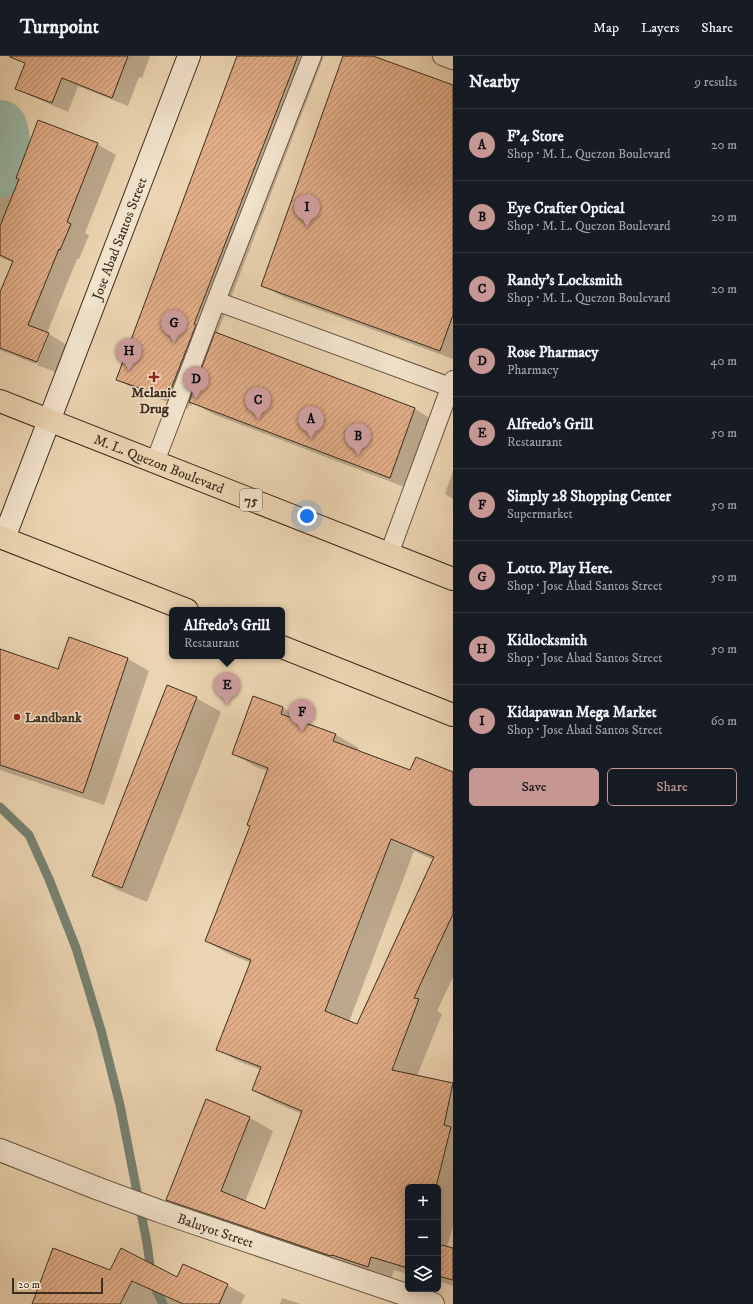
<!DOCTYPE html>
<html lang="en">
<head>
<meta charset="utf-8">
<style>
	body { margin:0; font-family:"IM FELL DW Pica",serif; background:#242831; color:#f1f3f6 }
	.controls { position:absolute; right:12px; bottom:12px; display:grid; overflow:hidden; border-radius:6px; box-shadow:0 2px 10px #0003 }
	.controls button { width:36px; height:36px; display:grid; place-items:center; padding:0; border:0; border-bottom:1px solid #363941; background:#171b24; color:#f1f3f6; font:20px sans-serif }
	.scale { position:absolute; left:12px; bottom:10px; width:91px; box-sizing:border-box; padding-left:4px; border:2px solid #3e2d1f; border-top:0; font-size:11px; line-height:14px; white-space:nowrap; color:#3e2d1f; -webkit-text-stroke:3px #f2e3cc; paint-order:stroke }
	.you { position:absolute; left:307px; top:460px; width:14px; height:14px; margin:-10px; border:3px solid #fff; border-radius:50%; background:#1a73e8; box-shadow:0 0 0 6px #1a73e833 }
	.badge { display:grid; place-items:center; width:26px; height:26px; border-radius:50%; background:#c59692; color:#111; font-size:13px; font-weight:700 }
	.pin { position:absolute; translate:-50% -33px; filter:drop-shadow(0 1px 2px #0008) }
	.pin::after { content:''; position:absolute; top:21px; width:14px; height:12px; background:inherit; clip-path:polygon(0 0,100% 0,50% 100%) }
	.popup { position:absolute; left:169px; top:551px; width:116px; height:52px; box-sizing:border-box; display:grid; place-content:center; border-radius:6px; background:#171b24; filter:drop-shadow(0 1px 3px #0005); font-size:13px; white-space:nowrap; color:#9ea1a6 }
	.popup b { font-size:15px; color:#f1f3f6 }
	.popup::after { content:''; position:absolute; left:50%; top:100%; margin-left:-8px; border:8px solid transparent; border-top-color:#171b24 }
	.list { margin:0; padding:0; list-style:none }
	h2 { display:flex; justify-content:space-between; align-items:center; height:52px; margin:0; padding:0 16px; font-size:17px }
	h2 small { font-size:13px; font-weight:400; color:#9ea1a6 }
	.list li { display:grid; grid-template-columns:26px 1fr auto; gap:12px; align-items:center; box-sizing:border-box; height:72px; padding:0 16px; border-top:1px solid #363941 }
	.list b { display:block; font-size:15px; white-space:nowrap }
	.list p { margin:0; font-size:13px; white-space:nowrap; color:#9ea1a6 }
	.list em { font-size:13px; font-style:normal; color:#9ea1a6 }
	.actions { display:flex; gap:8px; padding:12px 16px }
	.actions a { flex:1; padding:9px 0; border:1px solid #c59692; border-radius:6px; text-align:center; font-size:14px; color:#c59692 }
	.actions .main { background:#c59692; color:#111 }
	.icon { flex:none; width:22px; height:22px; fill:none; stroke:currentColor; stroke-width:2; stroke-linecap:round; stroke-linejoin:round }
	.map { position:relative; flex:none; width:453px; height:1248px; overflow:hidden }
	header { display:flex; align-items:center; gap:24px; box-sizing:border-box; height:56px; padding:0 20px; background:#171b24; border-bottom:1px solid #363941 }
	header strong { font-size:19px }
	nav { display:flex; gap:22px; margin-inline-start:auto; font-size:14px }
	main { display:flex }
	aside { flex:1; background:#171b24 }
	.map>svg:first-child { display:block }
	.shadow { fill:#0003; fill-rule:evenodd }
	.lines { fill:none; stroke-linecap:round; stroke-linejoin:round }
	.stream { stroke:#758171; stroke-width:9 }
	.river { stroke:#99b9a7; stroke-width:54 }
	.building { fill:url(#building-hatch); stroke:#3e2d1f; fill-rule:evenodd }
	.service-casing { stroke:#695744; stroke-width:20 }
	.minor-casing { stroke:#695744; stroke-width:24 }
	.secondary-casing { stroke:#3e2d1f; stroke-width:24 }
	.trunk-casing { stroke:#3e2d1f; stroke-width:24 }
	.service { stroke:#f2e3cc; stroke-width:18 }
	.minor { stroke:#f2e3cc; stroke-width:22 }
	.secondary { stroke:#f2e3cc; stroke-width:22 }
	.trunk { stroke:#ebd4b1; stroke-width:22 }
	.poi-dot { fill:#8f2418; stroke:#f2e3cc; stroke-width:1.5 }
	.labels { text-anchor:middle; stroke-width:3; stroke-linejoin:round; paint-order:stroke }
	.shield { fill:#f2e3cc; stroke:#746453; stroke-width:1 }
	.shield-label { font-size:13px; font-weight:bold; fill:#3e2d1f }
	.street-label { font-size:14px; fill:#3e2d1f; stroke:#f2e3cc }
	.poi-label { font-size:14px; font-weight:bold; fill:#3e2d1f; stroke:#f2e3cc }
</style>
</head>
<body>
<header>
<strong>Turnpoint</strong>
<nav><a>Map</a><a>Layers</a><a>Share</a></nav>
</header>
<main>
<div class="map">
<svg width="453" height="1248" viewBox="0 0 453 1248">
	<defs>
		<pattern id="building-hatch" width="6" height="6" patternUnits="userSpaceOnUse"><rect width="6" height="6" fill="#e2ae88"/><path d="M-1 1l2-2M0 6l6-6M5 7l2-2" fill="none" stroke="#b98e6f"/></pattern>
	</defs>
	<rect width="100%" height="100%" fill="#ebd4b1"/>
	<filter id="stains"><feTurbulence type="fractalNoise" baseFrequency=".005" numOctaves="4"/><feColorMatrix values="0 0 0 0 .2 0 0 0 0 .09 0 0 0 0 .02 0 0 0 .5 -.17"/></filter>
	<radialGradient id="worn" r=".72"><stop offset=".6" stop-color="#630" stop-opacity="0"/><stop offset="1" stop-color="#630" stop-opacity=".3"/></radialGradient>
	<path class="shadow" d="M 29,0 L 150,0 L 142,22 L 139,21 L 128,50 L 78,30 L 68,56 L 33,41 L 17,32 Z
		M 238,0 L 324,0 L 217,278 L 415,353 L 440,368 L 415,435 L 215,359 L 192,346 L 191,350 L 189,349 L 188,353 L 139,336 L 118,324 Z
		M 344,0 L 370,0 L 453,30 L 453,303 L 284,241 L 262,229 Z
		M 97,88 L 116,99 L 85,177 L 89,179 L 79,203 L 77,203 L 47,277 L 67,289 L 56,316 L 37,309 L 49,279 L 47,279 L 36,308 L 0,294 L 0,238 L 13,207 L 0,201 L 0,94 L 23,105 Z
		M 453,415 L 453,443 L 445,438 Z
		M 0,594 L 58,615 L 128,603 L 149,615 L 104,749 L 0,714 Z
		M 196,642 L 221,656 L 147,846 L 118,834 L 94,820 Z
		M 254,642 L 283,652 L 306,665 L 305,668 L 336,679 L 359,692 L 357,695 L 411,715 L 453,719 L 453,921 L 437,955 L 442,958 L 417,1020 L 453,1028 L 453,1170 L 447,1191 L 453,1193 L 453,1230 L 438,1225 L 438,1131 L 408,1131 L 408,1218 L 394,1214 L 391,1223 L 190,1157 L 167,1144 L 250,1062 L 273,1075 L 245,1146 L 266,1154 L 302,1058 L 276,1047 L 253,1034 L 261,1014 L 240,1006 L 217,993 L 251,907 L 229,898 L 206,885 L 251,770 L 268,715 L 256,711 L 233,697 ZM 414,795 L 434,804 L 358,970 L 349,966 Z
		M 110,1215 L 227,1229 L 245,1239 L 241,1248 L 33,1248 Z
		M 282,1242 L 301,1248 L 280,1248 Z"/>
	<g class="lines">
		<path class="stream" d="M 0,751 L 29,779 L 49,823 L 76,892 L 101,974 L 120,1049 L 147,1187 L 151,1217 L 157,1236 L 163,1248"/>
		<path class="river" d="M 0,71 C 5,85 4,100 0,115"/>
	</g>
	<path class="building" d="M 10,0 L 128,0 L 112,42 L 62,22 L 52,47 L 15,33 L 25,7 L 10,1 Z
		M 237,0 L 298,0 L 194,268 L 196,269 L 169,338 L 167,337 L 166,341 L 116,324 Z
		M 343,0 L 373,0 L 453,29 L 453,259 L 440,295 L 261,230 Z
		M 38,64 L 98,87 L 67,166 L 71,168 L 60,194 L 59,193 L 28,269 L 49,277 L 37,306 L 0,292 L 0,236 L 13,205 L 0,199 L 0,170 L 19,123 L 16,122 Z
		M 215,276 L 415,352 L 390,422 L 189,346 Z
		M 69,581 L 128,602 L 83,737 L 0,709 L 0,593 L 58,613 Z
		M 167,629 L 197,641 L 122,832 L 92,820 Z
		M 253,640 L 283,651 L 281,658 L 336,678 L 333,685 L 410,714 L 416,701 L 453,716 L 453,858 L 414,942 L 419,943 L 392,1014 L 453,1027 L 444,1069 L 451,1071 L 436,1131 L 408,1131 L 408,1212 L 371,1201 L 368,1211 L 332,1199 L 331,1200 L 166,1144 L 206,1043 L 250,1061 L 221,1135 L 265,1153 L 302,1055 L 252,1034 L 261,1011 L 216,994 L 251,904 L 205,885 L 250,770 L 247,769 L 268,712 L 232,698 ZM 391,783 L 434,801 L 357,968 L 325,955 Z
		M 438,1188 L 453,1192 L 453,1224 L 438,1220 Z
		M 53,1192 L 110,1214 L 121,1192 L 177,1221 L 183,1208 L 228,1228 L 219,1248 L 183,1248 L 132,1225 L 120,1248 L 32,1248 Z"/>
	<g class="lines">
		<defs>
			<path id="service" d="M 442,0 L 453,4
				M 216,245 L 453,332
				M 155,406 L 216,245 L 312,0
				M 389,498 L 453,324"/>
			<g id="minor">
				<path id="s1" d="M 0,1094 L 99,1133 L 159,1155 L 433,1248"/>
			</g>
			<g id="secondary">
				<path id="s2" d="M 4,482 L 189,0"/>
			</g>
			<g id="trunk">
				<path id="s3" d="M 0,345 L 453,523"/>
				<path d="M 0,481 L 187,554"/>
				<path d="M 282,591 L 453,659"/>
			</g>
		</defs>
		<use href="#service" class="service-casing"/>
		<use href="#minor" class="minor-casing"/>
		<use href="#secondary" class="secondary-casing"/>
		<use href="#trunk" class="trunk-casing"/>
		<use href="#service" class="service"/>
		<use href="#minor" class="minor"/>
		<use href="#secondary" class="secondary"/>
		<use href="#trunk" class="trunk"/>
	</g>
	<g class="poi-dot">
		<path d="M152 315h4v4h4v4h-4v4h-4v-4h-4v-4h4z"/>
		<circle cx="17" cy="661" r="4"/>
	</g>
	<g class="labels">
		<rect class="shield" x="240" y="433" width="22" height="22" rx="3"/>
		<g class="shield-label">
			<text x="251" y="449">75</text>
		</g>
		<g class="street-label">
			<text dy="5" stroke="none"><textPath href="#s2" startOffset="321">Jose Abad Santos Street</textPath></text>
			<text dy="5" stroke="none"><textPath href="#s3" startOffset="171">M. L. Quezon Boulevard</textPath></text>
			<text dy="5" stroke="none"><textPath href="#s1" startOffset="230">Baluyot Street</textPath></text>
		</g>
		<g class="poi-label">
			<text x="154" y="341">Melanie<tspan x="154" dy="16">Drug</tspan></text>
			<text x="25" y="666" text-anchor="start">Landbank</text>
		</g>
	</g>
	<rect width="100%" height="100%" filter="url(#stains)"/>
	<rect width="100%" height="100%" fill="url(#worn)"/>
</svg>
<div class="controls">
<button>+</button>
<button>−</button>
<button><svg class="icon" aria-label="layers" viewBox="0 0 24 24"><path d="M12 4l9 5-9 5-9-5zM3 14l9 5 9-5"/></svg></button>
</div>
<div class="scale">20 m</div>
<div class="you"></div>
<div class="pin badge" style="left:311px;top:383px">A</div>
<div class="pin badge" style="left:358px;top:400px">B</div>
<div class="pin badge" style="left:258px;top:364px">C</div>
<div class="pin badge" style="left:196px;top:343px">D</div>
<div class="pin badge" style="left:227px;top:649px">E</div>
<div class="popup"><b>Alfredo's Grill</b>Restaurant</div>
<div class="pin badge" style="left:302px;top:676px">F</div>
<div class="pin badge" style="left:174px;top:287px">G</div>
<div class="pin badge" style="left:129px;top:315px">H</div>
<div class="pin badge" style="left:307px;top:171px">I</div>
</div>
<aside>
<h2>Nearby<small>9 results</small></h2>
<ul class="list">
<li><span class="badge">A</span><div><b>F'4 Store</b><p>Shop · M. L. Quezon Boulevard</p></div><em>20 m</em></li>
<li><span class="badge">B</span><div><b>Eye Crafter Optical</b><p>Shop · M. L. Quezon Boulevard</p></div><em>20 m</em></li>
<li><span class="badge">C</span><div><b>Randy's Locksmith</b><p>Shop · M. L. Quezon Boulevard</p></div><em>20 m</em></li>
<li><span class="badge">D</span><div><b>Rose Pharmacy</b><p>Pharmacy</p></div><em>40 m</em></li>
<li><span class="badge">E</span><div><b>Alfredo's Grill</b><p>Restaurant</p></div><em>50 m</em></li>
<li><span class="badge">F</span><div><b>Simply 28 Shopping Center</b><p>Supermarket</p></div><em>50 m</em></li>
<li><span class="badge">G</span><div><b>Lotto. Play Here.</b><p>Shop · Jose Abad Santos Street</p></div><em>50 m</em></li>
<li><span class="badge">H</span><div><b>Kidlocksmith</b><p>Shop · Jose Abad Santos Street</p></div><em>50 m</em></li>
<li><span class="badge">I</span><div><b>Kidapawan Mega Market</b><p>Shop · Jose Abad Santos Street</p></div><em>60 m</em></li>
</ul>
<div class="actions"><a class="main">Save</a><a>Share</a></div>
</aside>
</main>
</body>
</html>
